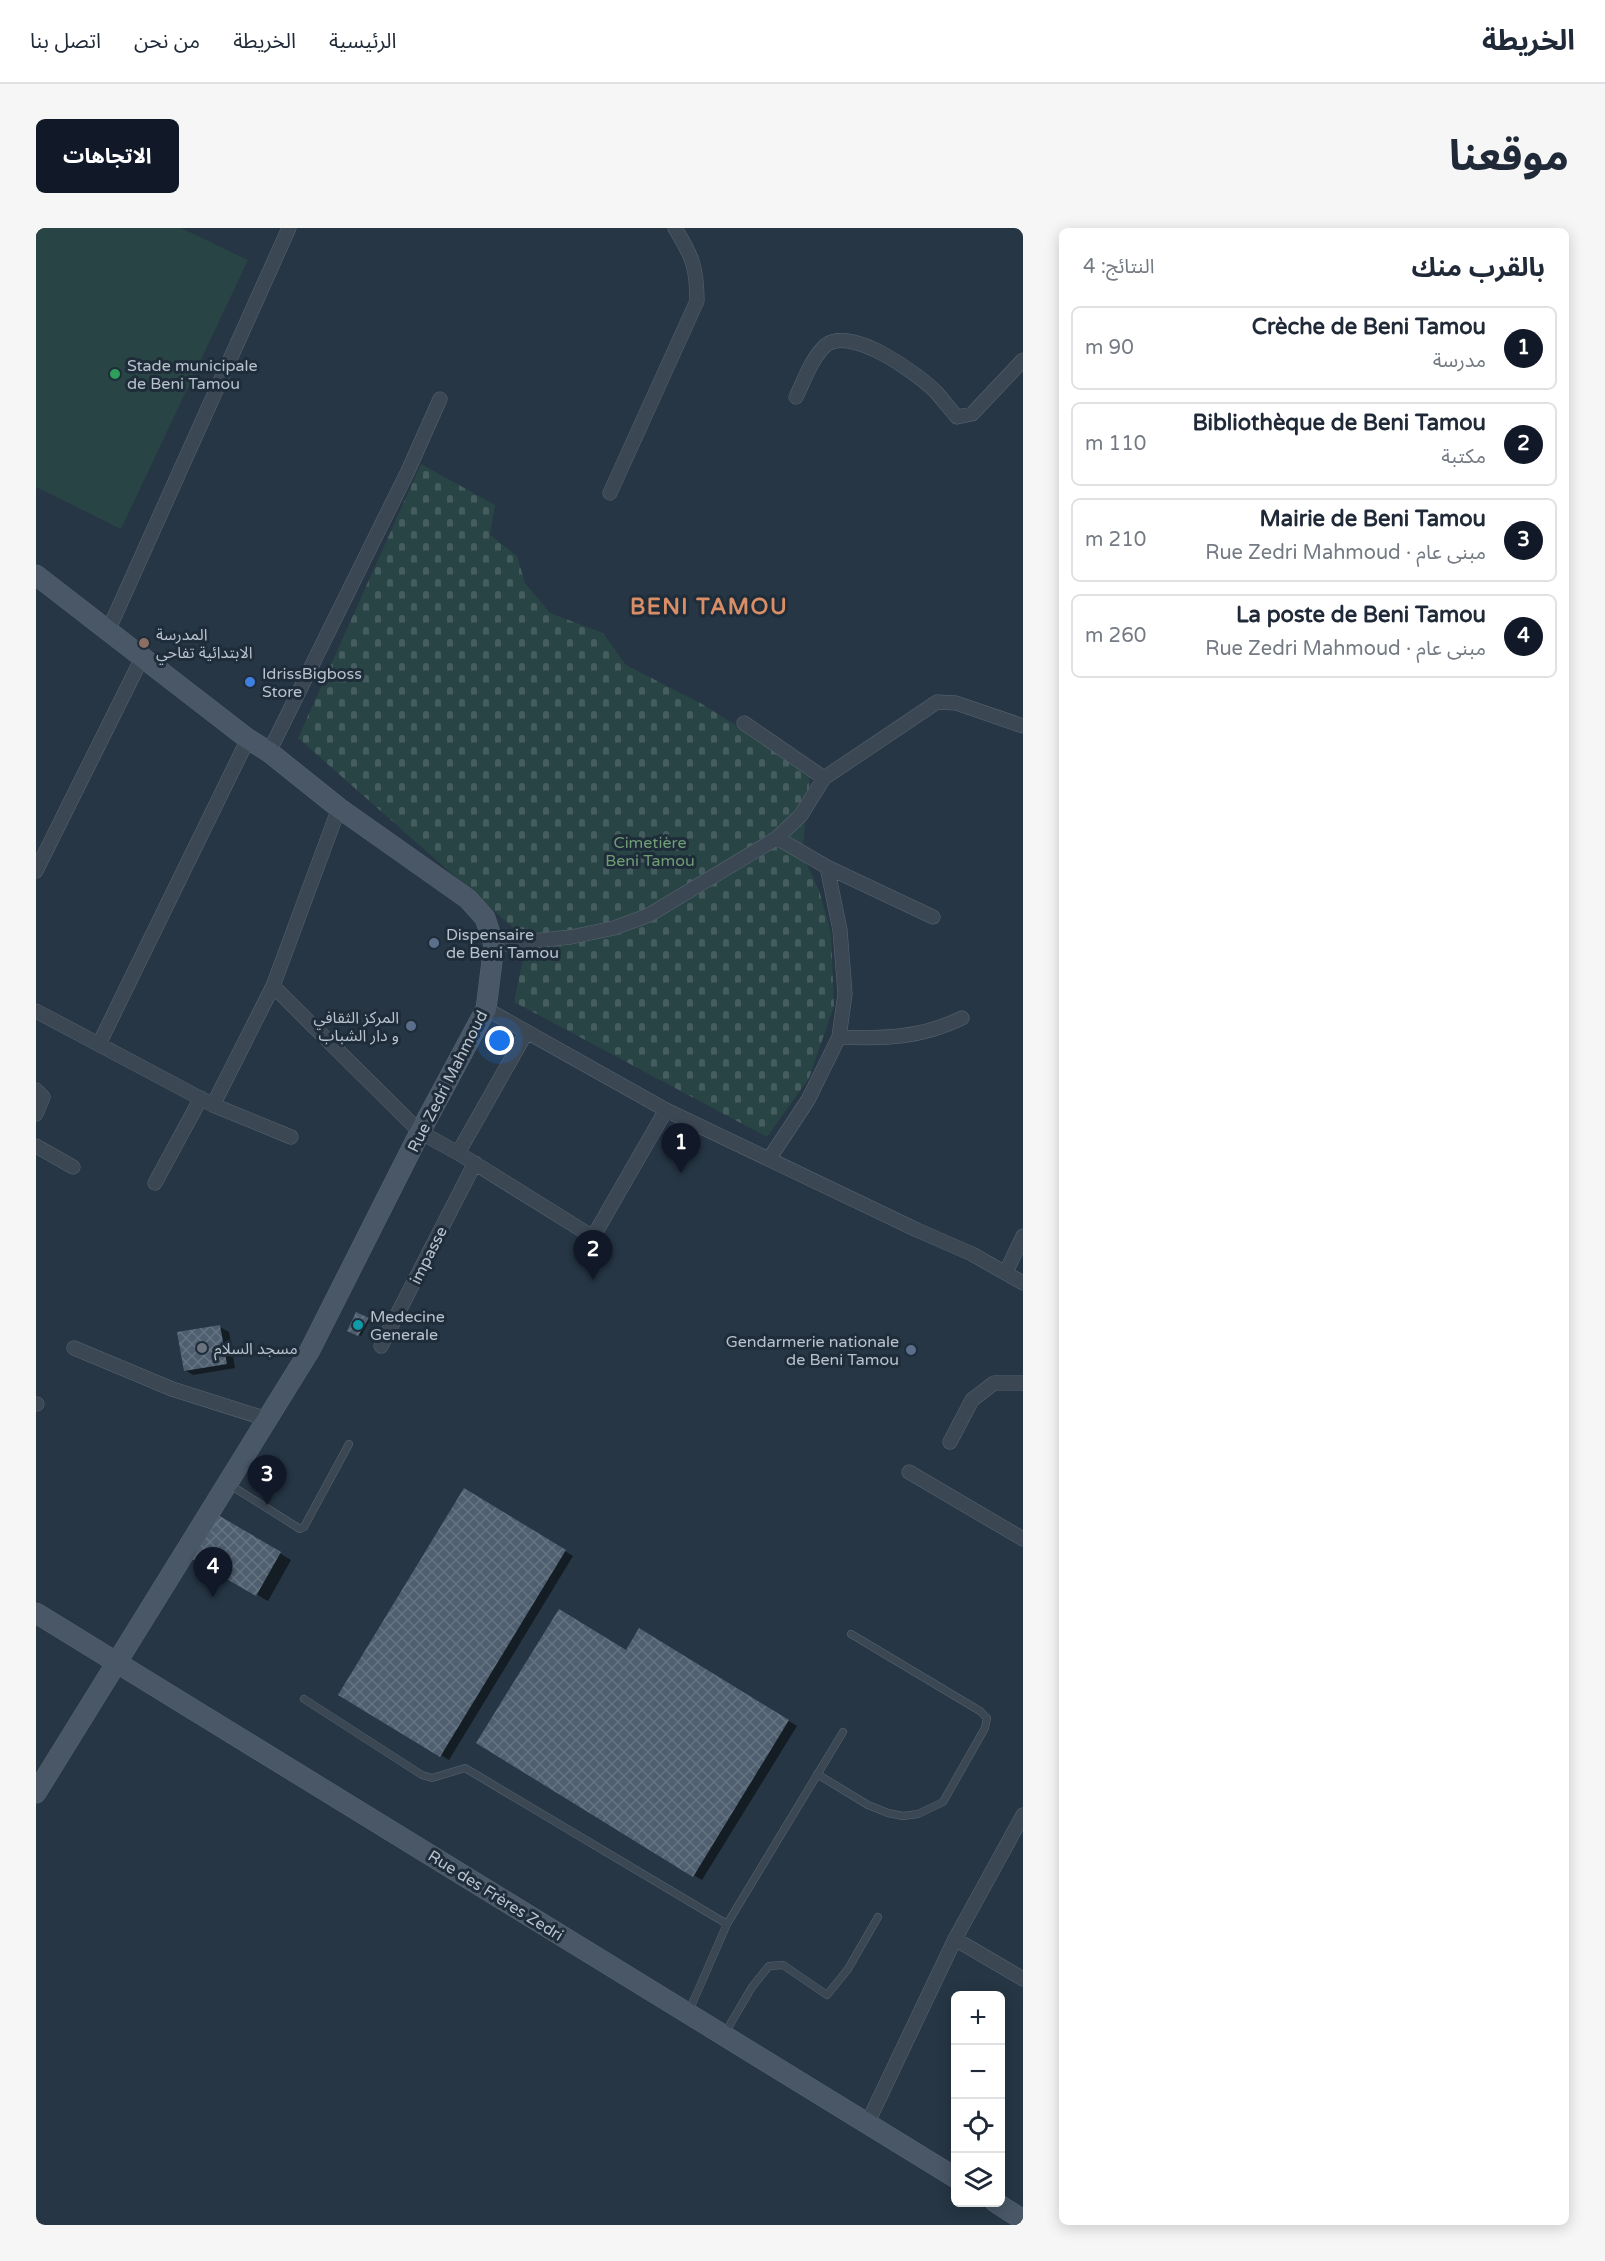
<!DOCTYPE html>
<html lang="ar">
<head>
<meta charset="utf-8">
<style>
	body { margin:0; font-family:"Varela Round","Noto Sans Arabic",sans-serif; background:#f6f6f7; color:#1f2937; direction:rtl }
	.controls { position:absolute; right:18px; bottom:18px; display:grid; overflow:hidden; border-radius:9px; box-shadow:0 3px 15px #0003 }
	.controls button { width:54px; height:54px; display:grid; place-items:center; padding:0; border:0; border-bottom:2px solid #e0e1e3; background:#fff; color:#1f2937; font:30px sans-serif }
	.you { position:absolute; left:464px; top:813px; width:21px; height:21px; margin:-15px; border:4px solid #fff; border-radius:50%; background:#1a73e8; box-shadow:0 0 0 9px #1a73e833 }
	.badge { display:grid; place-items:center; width:39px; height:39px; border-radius:50%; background:#111827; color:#fff; font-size:20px; font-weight:700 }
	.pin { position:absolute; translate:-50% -50px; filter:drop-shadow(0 2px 3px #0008) }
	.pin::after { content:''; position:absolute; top:32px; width:21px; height:18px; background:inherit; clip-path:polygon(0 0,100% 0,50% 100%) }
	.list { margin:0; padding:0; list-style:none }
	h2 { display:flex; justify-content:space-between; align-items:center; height:78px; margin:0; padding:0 24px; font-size:26px }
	h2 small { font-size:20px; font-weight:400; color:#747a83 }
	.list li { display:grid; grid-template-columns:39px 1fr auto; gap:18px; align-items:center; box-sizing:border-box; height:84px; margin:0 12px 12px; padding:0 12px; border:2px solid #e0e1e3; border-radius:9px }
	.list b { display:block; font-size:22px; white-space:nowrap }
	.list p { margin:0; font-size:20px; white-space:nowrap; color:#747a83 }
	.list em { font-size:20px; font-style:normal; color:#747a83 }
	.icon { flex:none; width:33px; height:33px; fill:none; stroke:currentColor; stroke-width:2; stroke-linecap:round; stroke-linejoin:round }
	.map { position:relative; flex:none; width:987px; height:1997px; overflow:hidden; direction:ltr; border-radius:9px }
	header { display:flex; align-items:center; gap:36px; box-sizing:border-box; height:84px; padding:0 30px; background:#fff; border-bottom:2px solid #e0e1e3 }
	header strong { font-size:28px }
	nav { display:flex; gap:33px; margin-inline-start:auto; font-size:21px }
	.intro { display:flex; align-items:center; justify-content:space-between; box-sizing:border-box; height:144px; padding:0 36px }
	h1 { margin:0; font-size:42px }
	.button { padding:15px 27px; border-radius:9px; background:#111827; color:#fff; font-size:21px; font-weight:700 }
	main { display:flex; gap:36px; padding:0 36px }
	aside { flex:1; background:#fff; border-radius:9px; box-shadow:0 3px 15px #0003 }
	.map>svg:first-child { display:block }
	.cemetery { fill:url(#cemetery-stones) }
	.pitch { fill:#284445 }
	.shadow { fill:#0007 }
	.building { fill:url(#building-cross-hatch) }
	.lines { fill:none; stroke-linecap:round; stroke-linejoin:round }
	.lane-casing { stroke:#596571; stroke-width:8 }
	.street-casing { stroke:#596571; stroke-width:15 }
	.secondary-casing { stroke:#596571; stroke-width:21 }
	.lane { stroke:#3b4753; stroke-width:7 }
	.street { stroke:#3b4753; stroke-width:14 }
	.secondary { stroke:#495766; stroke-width:20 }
	.leisure-dot { fill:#2e9e5b; stroke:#1f2c39; stroke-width:2 }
	.education-dot { fill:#8d6e63; stroke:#1f2c39; stroke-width:2 }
	.shop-dot { fill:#3f7fe0; stroke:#1f2c39; stroke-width:2 }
	.service-dot { fill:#5c6f8a; stroke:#1f2c39; stroke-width:2 }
	.culture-dot { fill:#0f9aa8; stroke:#1f2c39; stroke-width:2 }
	.worship-dot { fill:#6b7280; stroke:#1f2c39; stroke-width:2 }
	.labels { text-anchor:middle; stroke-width:6; stroke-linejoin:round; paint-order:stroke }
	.poi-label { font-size:16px; fill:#b8c2cd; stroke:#1f2c39; text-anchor:start }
	.park-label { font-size:16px; fill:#6f9e75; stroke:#1f2c39 }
	.street-label { font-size:16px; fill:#b8c2cd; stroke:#1f2c39 }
	.district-label { font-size:22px; font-weight:bold; letter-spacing:1.5px; fill:#d98e67; stroke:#1f2c39 }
</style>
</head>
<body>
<header>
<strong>الخريطة</strong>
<nav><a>الرئيسية</a><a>الخريطة</a><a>من نحن</a><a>اتصل بنا</a></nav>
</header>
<div class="intro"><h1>موقعنا</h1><a class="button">الاتجاهات</a></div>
<main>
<aside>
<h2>بالقرب منك<small>النتائج: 4</small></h2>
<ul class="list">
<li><span class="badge">1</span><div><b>Crèche de Beni Tamou</b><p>مدرسة</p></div><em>90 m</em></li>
<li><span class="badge">2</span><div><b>Bibliothèque de Beni Tamou</b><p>مكتبة</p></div><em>110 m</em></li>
<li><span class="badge">3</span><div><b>Mairie de Beni Tamou</b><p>مبنى عام · Rue Zedri Mahmoud</p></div><em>210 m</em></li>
<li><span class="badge">4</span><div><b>La poste de Beni Tamou</b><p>مبنى عام · Rue Zedri Mahmoud</p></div><em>260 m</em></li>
</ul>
</aside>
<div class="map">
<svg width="987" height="1997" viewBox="0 0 987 1997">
	<defs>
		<pattern id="cemetery-stones" width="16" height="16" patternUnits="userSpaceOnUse" patternTransform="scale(1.5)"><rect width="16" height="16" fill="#284445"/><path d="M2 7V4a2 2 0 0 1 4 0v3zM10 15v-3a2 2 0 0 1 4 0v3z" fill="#455d5f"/></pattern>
		<pattern id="building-cross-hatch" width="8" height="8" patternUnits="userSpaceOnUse" patternTransform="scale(1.5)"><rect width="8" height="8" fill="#4f5f6f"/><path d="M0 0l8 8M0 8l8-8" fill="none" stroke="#667482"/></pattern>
	</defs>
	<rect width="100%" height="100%" fill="#263644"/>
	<path class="cemetery" d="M 385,236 L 459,277 L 454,307 L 481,328 L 489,355 L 514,385 L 567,405 L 590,437 L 666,476 L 720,510 L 774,549 L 766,626 L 783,662 L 795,705 L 798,778 L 773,850 L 731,909 L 478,774 L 491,712 L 262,510 Z"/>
	<path class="pitch" d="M 0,0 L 145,0 L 212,32 L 85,301 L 0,259 Z"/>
	<path class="shadow" d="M 321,1086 L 334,1092 L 325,1108 L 313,1102 Z
		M 184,1099 L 193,1104 L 199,1140 L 157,1147 L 149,1142 Z
		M 428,1262 L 537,1328 L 413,1532 L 304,1466 Z
		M 183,1289 L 255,1332 L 232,1373 L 158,1331 Z
		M 604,1402 L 761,1498 L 666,1652 L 442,1515 L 591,1424 Z"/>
	<path class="building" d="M 320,1084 L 333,1090 L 322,1108 L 311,1103 Z
		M 184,1097 L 191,1136 L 148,1143 L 141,1104 Z
		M 428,1260 L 530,1322 L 404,1529 L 302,1467 Z
		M 182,1287 L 245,1324 L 220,1368 L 156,1331 Z
		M 523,1381 L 590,1422 L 603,1400 L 753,1492 L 657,1649 L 440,1515 Z"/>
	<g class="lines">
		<defs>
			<path id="lane" d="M 194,1257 L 264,1301 L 268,1299 L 313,1216
				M 268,1471 L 386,1547 L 396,1550 L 429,1540 L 691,1696
				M 781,1546 L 832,1577 L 852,1585 L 867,1588 L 882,1586 L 907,1574 L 949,1500 L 951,1490 L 944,1483 L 815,1406
				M 653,1783 L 691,1696 L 807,1504
				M 689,1805 L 716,1759 L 733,1738 L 747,1737 L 791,1767 L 812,1741 L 842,1689"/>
			<path id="street" d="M 760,169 C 768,153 776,129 790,117 C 816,98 881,145 900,164 C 907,172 914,181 921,189 L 936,186 L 987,132
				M 574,265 L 661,73 C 661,39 656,28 639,0
				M 72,403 L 253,0
				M 708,495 L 788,550
				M 233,524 L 372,243 L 404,171
				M 303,580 L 237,758 L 384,904 L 422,925 L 557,1009 L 630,882
				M 741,610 L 791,639 L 897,689
				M 0,643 L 106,430
				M 458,717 L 535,709 L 578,700 L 613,687 L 741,610 L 765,587 L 788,550 L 901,474 L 920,475 L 987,498
				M 450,781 L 630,882 L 881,1002 L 936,1026 L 987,1055
				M 0,783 L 177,877 L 255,909
				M 803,809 C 848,811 885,810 926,790
				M 63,816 L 212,511
				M 0,862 L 7,869 L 0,886
				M 177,877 L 237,758
				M 0,918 L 37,939
				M 422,925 L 490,805
				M 733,931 L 772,872 L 803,809 L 809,766 L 804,702 L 791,639
				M 119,955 L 165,870
				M 970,1044 L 987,1008
				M 345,1118 L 439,935
				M 38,1120 L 136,1161 L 231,1191
				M 0,1176 L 1,1176
				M 914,1214 L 936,1172 L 958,1155 L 987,1155
				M 873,1244 L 987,1311
				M 919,1711 L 987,1751
				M 831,1896 L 919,1711 L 987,1587"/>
			<path id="secondary" d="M 0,347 L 212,511 L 233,524 L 303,580 L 432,671 L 449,690 L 458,717 L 450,781 L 384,904 L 274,1122 L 0,1565
				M 0,1385 L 920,1950
				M 959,1974 L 987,1992"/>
		</defs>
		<use href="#lane" class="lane-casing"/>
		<use href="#street" class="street-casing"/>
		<use href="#secondary" class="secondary-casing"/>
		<use href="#lane" class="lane"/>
		<use href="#street" class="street"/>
		<use href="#secondary" class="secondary"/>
	</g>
	<circle class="leisure-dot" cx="79" cy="146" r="6"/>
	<circle class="education-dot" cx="108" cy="415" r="6"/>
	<circle class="shop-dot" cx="214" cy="454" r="6"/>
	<g class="service-dot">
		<circle cx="398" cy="715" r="6"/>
		<circle cx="375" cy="798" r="6"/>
		<circle cx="875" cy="1122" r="6"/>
	</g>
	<circle class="culture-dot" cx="322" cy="1097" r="6"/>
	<circle class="worship-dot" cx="166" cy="1120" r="6"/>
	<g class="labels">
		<g class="poi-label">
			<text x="91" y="143">Stade municipale<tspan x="91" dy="18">de Beni Tamou</tspan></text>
			<text x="120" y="412">المدرسة<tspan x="120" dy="18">الابتدائية تفاحي</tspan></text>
			<text x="226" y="451">IdrissBigboss<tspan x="226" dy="18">Store</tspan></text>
			<text x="410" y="712">Dispensaire<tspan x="410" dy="18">de Beni Tamou</tspan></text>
			<text x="363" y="795" text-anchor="end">المركز الثقافي<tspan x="363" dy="18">و دار الشباب</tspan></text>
			<text x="334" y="1094">Medecine<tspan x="334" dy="18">Generale</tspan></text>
			<text x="863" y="1119" text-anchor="end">Gendarmerie nationale<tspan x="863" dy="18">de Beni Tamou</tspan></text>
			<text x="178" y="1126">مسجد السلام</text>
		</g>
		<g class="park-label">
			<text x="614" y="620">Cimetière<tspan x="614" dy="18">Beni Tamou</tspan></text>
		</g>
		<g class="street-label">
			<text transform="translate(411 853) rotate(-63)" y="6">Rue Zedri Mahmoud</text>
			<text transform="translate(392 1027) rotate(-63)" y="6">impasse</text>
			<text transform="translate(460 1667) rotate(32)" y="6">Rue des Frères Zedri</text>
		</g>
		<g class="district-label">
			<text x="673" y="386">BENI TAMOU</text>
		</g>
	</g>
</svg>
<div class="controls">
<button>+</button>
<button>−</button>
<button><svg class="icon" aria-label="locate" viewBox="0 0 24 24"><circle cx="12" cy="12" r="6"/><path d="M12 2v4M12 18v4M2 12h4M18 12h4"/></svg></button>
<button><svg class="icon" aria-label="layers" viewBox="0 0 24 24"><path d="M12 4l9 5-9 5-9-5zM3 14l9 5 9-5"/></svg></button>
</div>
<div class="you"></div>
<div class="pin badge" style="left:645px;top:945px">1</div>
<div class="pin badge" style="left:557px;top:1052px">2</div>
<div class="pin badge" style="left:231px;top:1277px">3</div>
<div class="pin badge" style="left:177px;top:1369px">4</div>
</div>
</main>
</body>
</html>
